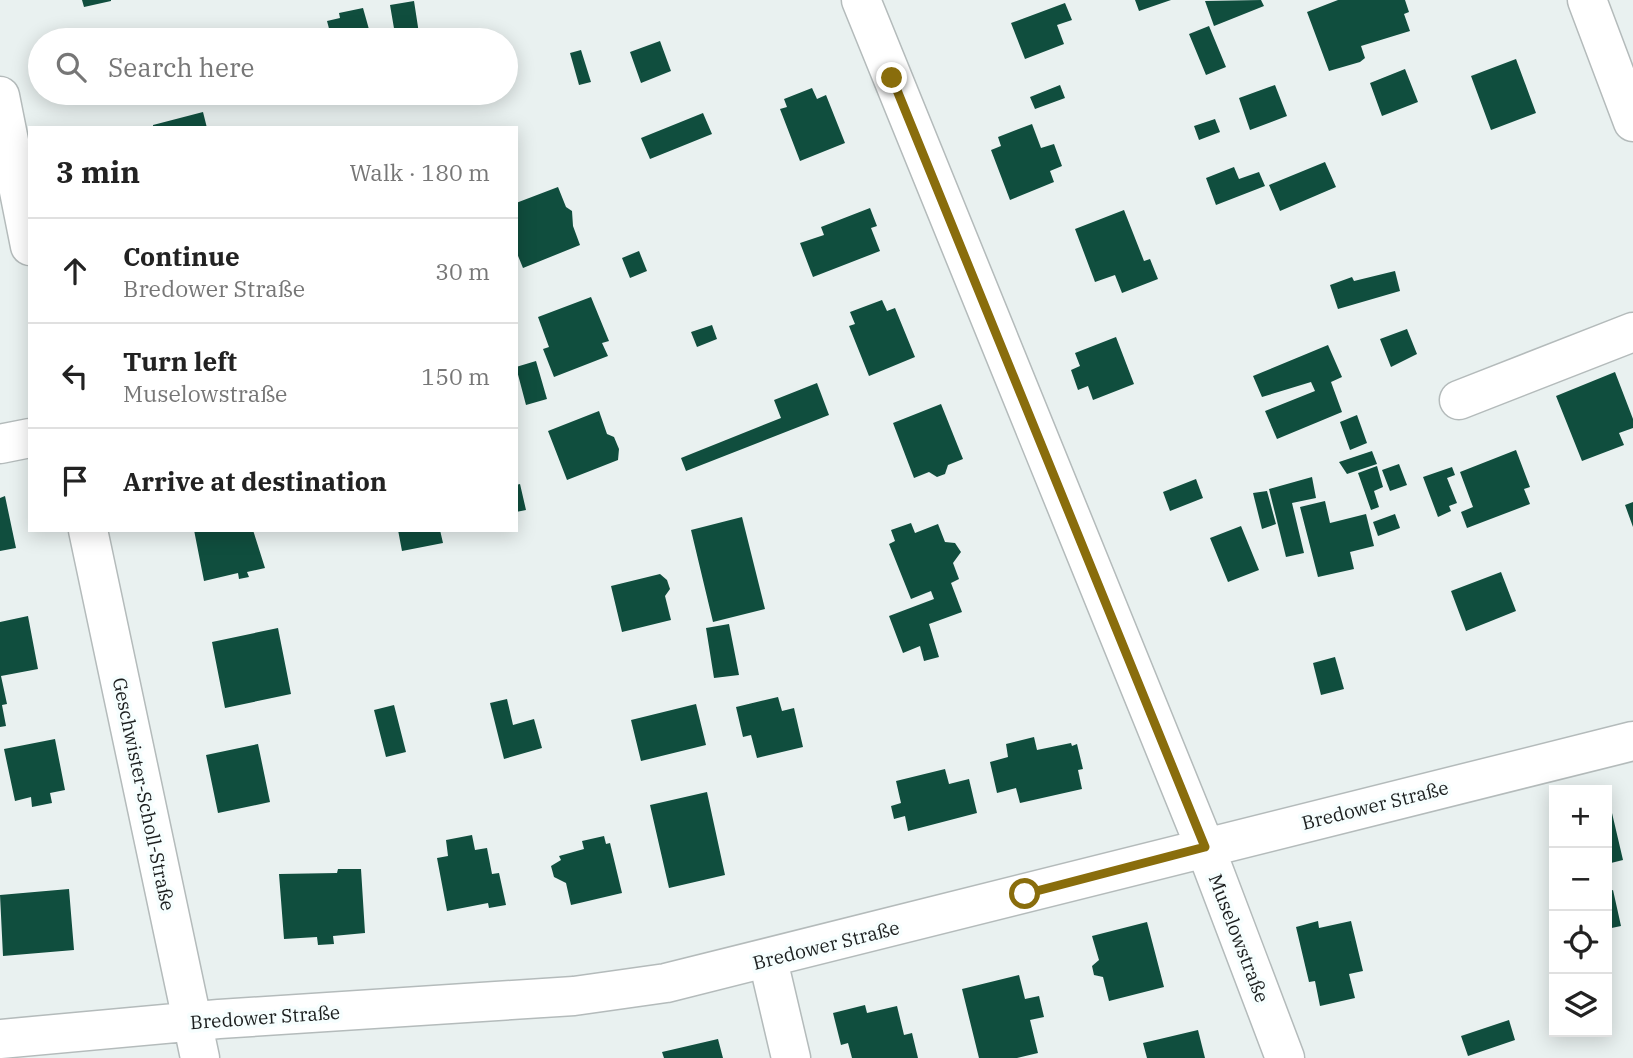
<!DOCTYPE html>
<html lang="en">
<head>
<meta charset="utf-8">
<style>
	body { margin:0; font-family:"IBM Plex Serif",serif; background:#f2f2f2; color:#222 }
	.controls { position:absolute; right:21px; bottom:21px; display:grid; overflow:hidden; border-radius:0px; box-shadow:0 4px 18px #0003 }
	.controls button { width:63px; height:63px; display:grid; place-items:center; padding:0; border:0; border-bottom:2px solid #e0e0e0; background:#fff; color:#222; font:35px sans-serif }
	.stop { position:absolute; width:21px; height:21px; margin:-16px; border:5px solid #896d0c; border-radius:50%; background:#fff }
	.stop.end { background:#896d0c; border-color:#fff; box-shadow:0 2px 7px #0008 }
	.list { margin:0; padding:0; list-style:none }
	h2 { display:flex; justify-content:space-between; align-items:center; height:91px; margin:0; padding:0 28px; font-size:30px }
	h2 small { font-size:23px; font-weight:400; color:#767676 }
	.list li { display:grid; grid-template-columns:46px 1fr auto; gap:21px; align-items:center; box-sizing:border-box; height:105px; padding:0 28px; border-top:2px solid #e0e0e0 }
	.list b { display:block; font-size:26px; white-space:nowrap }
	.list p { margin:0; font-size:23px; white-space:nowrap; color:#767676 }
	.list em { font-size:23px; font-style:normal; color:#767676 }
	.icon { flex:none; width:38px; height:38px; fill:none; stroke:currentColor; stroke-width:2; stroke-linecap:round; stroke-linejoin:round }
	.map { position:relative; flex:none; width:1633px; height:1058px; overflow:hidden }
	.search { position:absolute; background:#fff; box-shadow:0 4px 18px #0003; left:28px; top:28px; width:490px; height:77px; display:flex; align-items:center; gap:18px; box-sizing:border-box; padding:0 24px; border-radius:38px; color:#767676; font-size:26px }
	.panel { position:absolute; background:#fff; box-shadow:0 4px 18px #0003; left:28px; top:126px; width:490px; height:406px; border-radius:0px }
	.map>svg:first-child { display:block }
	.building { fill:#104e3e }
	.lines { fill:none; stroke-linecap:round; stroke-linejoin:round }
	.minor-casing { stroke:#b4bbbb; stroke-width:41 }
	.minor { stroke:#fff; stroke-width:38 }
	.route { stroke:#896d0c; stroke-width:9 }
	.labels { text-anchor:middle; stroke-width:7; stroke-linejoin:round; paint-order:stroke }
	.street-label { font-size:19px; fill:#1b1e1e; stroke:#f6fefe }
</style>
</head>
<body>
<div class="map">
<svg width="1633" height="1058" viewBox="0 0 1633 1058">
	<rect width="100%" height="100%" fill="#e9f1f0"/>
	<path class="building" d="M 82,0 L 111,0 L 111,1 L 84,7 Z
		M 1135,0 L 1171,0 L 1139,11 Z
		M 1261,0 L 1264,6 L 1214,26 L 1205,1 Z
		M 1338,0 L 1405,0 L 1409,12 L 1404,14 L 1410,31 L 1361,46 L 1365,58 L 1360,62 L 1329,71 L 1307,12 Z
		M 414,1 L 420,40 L 396,40 L 390,5 Z
		M 1065,3 L 1072,20 L 1057,25 L 1064,44 L 1025,59 L 1011,23 Z
		M 363,8 L 372,40 L 320,40 L 331,36 L 327,21 L 340,18 L 339,13 Z
		M 1209,26 L 1226,67 L 1206,75 L 1189,34 Z
		M 660,41 L 671,71 L 641,83 L 630,52 Z
		M 581,50 L 591,82 L 579,85 L 570,53 Z
		M 1516,59 L 1536,113 L 1491,130 L 1471,76 Z
		M 1405,69 L 1418,102 L 1382,116 L 1370,83 Z
		M 1060,85 L 1065,98 L 1035,109 L 1030,97 Z
		M 1275,85 L 1287,116 L 1250,130 L 1239,98 Z
		M 812,88 L 817,99 L 826,95 L 845,143 L 800,161 L 780,109 L 787,107 L 784,99 Z
		M 203,112 L 207,128 L 153,128 L 153,125 Z
		M 703,113 L 712,134 L 650,159 L 641,138 Z
		M 1215,119 L 1220,132 L 1199,140 L 1194,126 Z
		M 1032,124 L 1041,148 L 1054,144 L 1062,166 L 1050,171 L 1054,182 L 1010,200 L 991,150 L 1001,146 L 998,137 Z
		M 1325,162 L 1336,187 L 1280,211 L 1269,185 Z
		M 1234,167 L 1239,179 L 1259,172 L 1265,186 L 1216,205 L 1206,178 Z
		M 558,187 L 566,207 L 572,211 L 573,226 L 580,245 L 523,268 L 516,251 L 516,203 Z
		M 870,208 L 877,226 L 871,228 L 880,251 L 813,277 L 800,243 L 824,235 L 821,227 Z
		M 1124,210 L 1144,261 L 1150,259 L 1158,279 L 1122,293 L 1115,275 L 1095,282 L 1075,229 Z
		M 639,251 L 647,271 L 630,278 L 622,258 Z
		M 1395,271 L 1400,291 L 1338,309 L 1330,285 L 1352,277 L 1354,281 Z
		M 591,297 L 609,341 L 602,343 L 608,356 L 554,377 L 543,349 L 549,347 L 538,317 Z
		M 882,300 L 887,311 L 895,308 L 915,357 L 869,376 L 849,326 L 855,324 L 850,312 Z
		M 712,325 L 717,339 L 697,347 L 691,332 Z
		M 1407,329 L 1417,354 L 1391,367 L 1380,339 Z
		M 1116,337 L 1134,384 L 1093,400 L 1088,386 L 1078,390 L 1071,370 L 1080,366 L 1075,353 Z
		M 1328,345 L 1342,377 L 1331,382 L 1342,412 L 1277,439 L 1265,411 L 1315,391 L 1311,382 L 1262,397 L 1253,376 Z
		M 536,361 L 547,399 L 526,405 L 516,367 Z
		M 1615,372 L 1633,419 L 1633,428 L 1619,433 L 1624,445 L 1582,461 L 1556,396 Z
		M 817,383 L 829,415 L 686,471 L 681,458 L 781,418 L 774,400 Z
		M 941,404 L 963,459 L 948,465 L 945,474 L 937,477 L 929,472 L 914,478 L 893,423 Z
		M 599,411 L 607,434 L 614,437 L 619,449 L 618,460 L 567,480 L 548,431 Z
		M 1357,415 L 1367,443 L 1350,450 L 1340,422 Z
		M 1516,450 L 1530,487 L 1524,489 L 1530,504 L 1467,528 L 1461,512 L 1473,507 L 1460,472 Z
		M 1372,451 L 1377,464 L 1347,474 L 1339,462 Z
		M 1399,464 L 1407,485 L 1390,491 L 1382,470 Z
		M 1377,466 L 1383,487 L 1374,491 L 1379,507 L 1371,510 L 1358,473 Z
		M 1452,467 L 1455,475 L 1447,478 L 1457,503 L 1449,506 L 1451,511 L 1438,517 L 1423,477 Z
		M 1312,477 L 1316,498 L 1292,503 L 1304,553 L 1286,557 L 1269,489 Z
		M 1196,479 L 1203,498 L 1170,511 L 1163,492 Z
		M 520,484 L 526,510 L 516,512 L 516,485 Z
		M 1267,491 L 1276,524 L 1262,529 L 1253,493 Z
		M 5,496 L 16,548 L 0,551 L 0,498 Z
		M 1325,501 L 1330,523 L 1366,514 L 1374,546 L 1350,552 L 1354,569 L 1318,577 L 1300,507 Z
		M 1633,502 L 1633,527 L 1625,505 Z
		M 1395,514 L 1400,528 L 1378,536 L 1373,522 Z
		M 742,517 L 765,609 L 713,622 L 691,530 Z
		M 911,523 L 915,533 L 938,524 L 945,542 L 955,543 L 961,552 L 953,563 L 959,579 L 951,583 L 962,612 L 929,624 L 939,657 L 924,661 L 920,646 L 903,653 L 889,616 L 934,599 L 931,591 L 911,599 L 889,544 L 895,541 L 891,530 Z
		M 1241,526 L 1259,570 L 1228,582 L 1210,538 Z
		M 194,530 L 253,530 L 265,568 L 247,572 L 249,577 L 239,579 L 238,573 L 204,581 Z
		M 398,530 L 440,530 L 443,543 L 402,551 Z
		M 1501,572 L 1516,611 L 1466,631 L 1451,591 Z
		M 660,574 L 667,580 L 670,589 L 665,596 L 671,620 L 622,632 L 611,586 Z
		M 28,616 L 38,669 L 1,676 L 7,704 L 2,705 L 6,726 L 0,727 L 0,622 Z
		M 729,624 L 739,675 L 714,678 L 706,628 Z
		M 278,628 L 291,694 L 225,708 L 212,642 Z
		M 1335,657 L 1344,689 L 1321,695 L 1313,663 Z
		M 778,697 L 782,711 L 794,708 L 803,747 L 757,758 L 751,735 L 743,737 L 736,707 Z
		M 507,699 L 513,725 L 534,719 L 542,748 L 504,759 L 490,703 Z
		M 696,704 L 706,745 L 641,761 L 631,720 Z
		M 394,705 L 406,752 L 386,757 L 374,710 Z
		M 1034,737 L 1037,750 L 1071,743 L 1072,746 L 1077,744 L 1083,769 L 1078,770 L 1082,789 L 1020,803 L 1016,788 L 997,793 L 990,762 L 1008,757 L 1006,744 Z
		M 55,739 L 65,790 L 50,793 L 52,803 L 32,807 L 31,797 L 15,801 L 4,749 Z
		M 258,744 L 270,802 L 218,813 L 206,755 Z
		M 945,769 L 949,784 L 969,779 L 977,813 L 908,831 L 905,816 L 894,819 L 891,806 L 901,803 L 896,781 Z
		M 707,792 L 725,875 L 669,888 L 650,805 Z
		M 1612,813 L 1623,860 L 1607,864 L 1607,814 Z
		M 472,835 L 475,850 L 487,848 L 492,874 L 499,873 L 506,905 L 489,908 L 488,903 L 447,911 L 437,858 L 448,856 L 446,840 Z
		M 604,836 L 606,844 L 610,843 L 622,893 L 571,905 L 566,883 L 554,877 L 551,866 L 561,860 L 559,856 L 584,849 L 582,841 Z
		M 338,869 L 361,869 L 365,933 L 333,936 L 334,944 L 318,945 L 317,937 L 284,939 L 279,874 L 337,873 Z
		M 69,889 L 74,950 L 3,956 L 0,895 Z
		M 1613,890 L 1621,926 L 1607,929 L 1607,892 Z
		M 1318,921 L 1319,928 L 1351,921 L 1363,971 L 1349,974 L 1355,998 L 1320,1006 L 1315,981 L 1309,982 L 1296,927 Z
		M 1147,922 L 1164,987 L 1109,1001 L 1103,977 L 1094,975 L 1092,966 L 1099,960 L 1092,936 Z
		M 1019,975 L 1025,999 L 1039,996 L 1044,1017 L 1030,1020 L 1038,1053 L 1017,1058 L 979,1058 L 962,989 Z
		M 865,1005 L 867,1013 L 897,1006 L 904,1035 L 912,1033 L 918,1058 L 852,1058 L 848,1043 L 841,1045 L 833,1013 Z
		M 1509,1020 L 1515,1040 L 1468,1056 L 1461,1036 Z
		M 1198,1030 L 1205,1058 L 1147,1058 L 1143,1043 Z
		M 718,1039 L 723,1058 L 664,1058 L 662,1052 Z"/>
	<g class="lines">
		<defs>
			<path id="minor" d="M 861,0 L 1205,847 L 1285,1058
				M 1587,0 L 1633,122
				M 0,96 L 30,246
				M 1459,400 L 1633,332
				M 0,444 L 30,438
				M 88,530 L 200,1058
				M 768,960 L 791,1058
				M 0,1039 L 219,1019 L 574,996 L 666,983 L 1633,741"/>
		</defs>
		<use href="#minor" class="minor-casing"/>
		<use href="#minor" class="minor"/>
	</g>
	<g class="lines">
		<path class="route" d="M 892,78 L 1205,847 L 1025,894"/>
	</g>
	<g class="labels">
		<g class="street-label">
			<text transform="translate(144 794) rotate(78)" y="7">Geschwister-Scholl-Straße</text>
			<text transform="translate(1375 805) rotate(-14)" y="7">Bredower Straße</text>
			<text transform="translate(1239 938) rotate(69)" y="7">Muselowstraße</text>
			<text transform="translate(826 945) rotate(-14)" y="7">Bredower Straße</text>
			<text transform="translate(265 1017) rotate(-4)" y="7">Bredower Straße</text>
		</g>
	</g>
</svg>
<div class="controls">
<button>+</button>
<button>−</button>
<button><svg class="icon" aria-label="locate" viewBox="0 0 24 24"><circle cx="12" cy="12" r="6"/><path d="M12 2v4M12 18v4M2 12h4M18 12h4"/></svg></button>
<button><svg class="icon" aria-label="layers" viewBox="0 0 24 24"><path d="M12 4l9 5-9 5-9-5zM3 14l9 5 9-5"/></svg></button>
</div>
<div class="stop" style="left:1025px;top:894px"></div>
<div class="stop end" style="left:892px;top:78px"></div>
<div class="search"><svg class="icon" aria-label="search" viewBox="0 0 24 24"><circle cx="10" cy="10" r="6"/><path d="M15 15l6 6"/></svg>Search here</div>
<section class="panel">
<h2>3 min<small>Walk · 180 m</small></h2>
<ul class="list">
<li><svg class="icon" aria-label="ahead" viewBox="0 0 24 24"><path d="M12 20V5M6 11l6-6 6 6"/></svg><div><b>Continue</b><p>Bredower Straße</p></div><em>30 m</em></li>
<li><svg class="icon" aria-label="left" viewBox="0 0 24 24"><path d="M17 20v-9H6M10 6l-5 5 5 5"/></svg><div><b>Turn left</b><p>Muselowstraße</p></div><em>150 m</em></li>
<li><svg class="icon" aria-label="arrive" viewBox="0 0 24 24"><path d="M6 21V4h12l-3 4 3 4H6"/></svg><div><b>Arrive at destination</b></div></li>
</ul>
</section>
</div>
</body>
</html>
